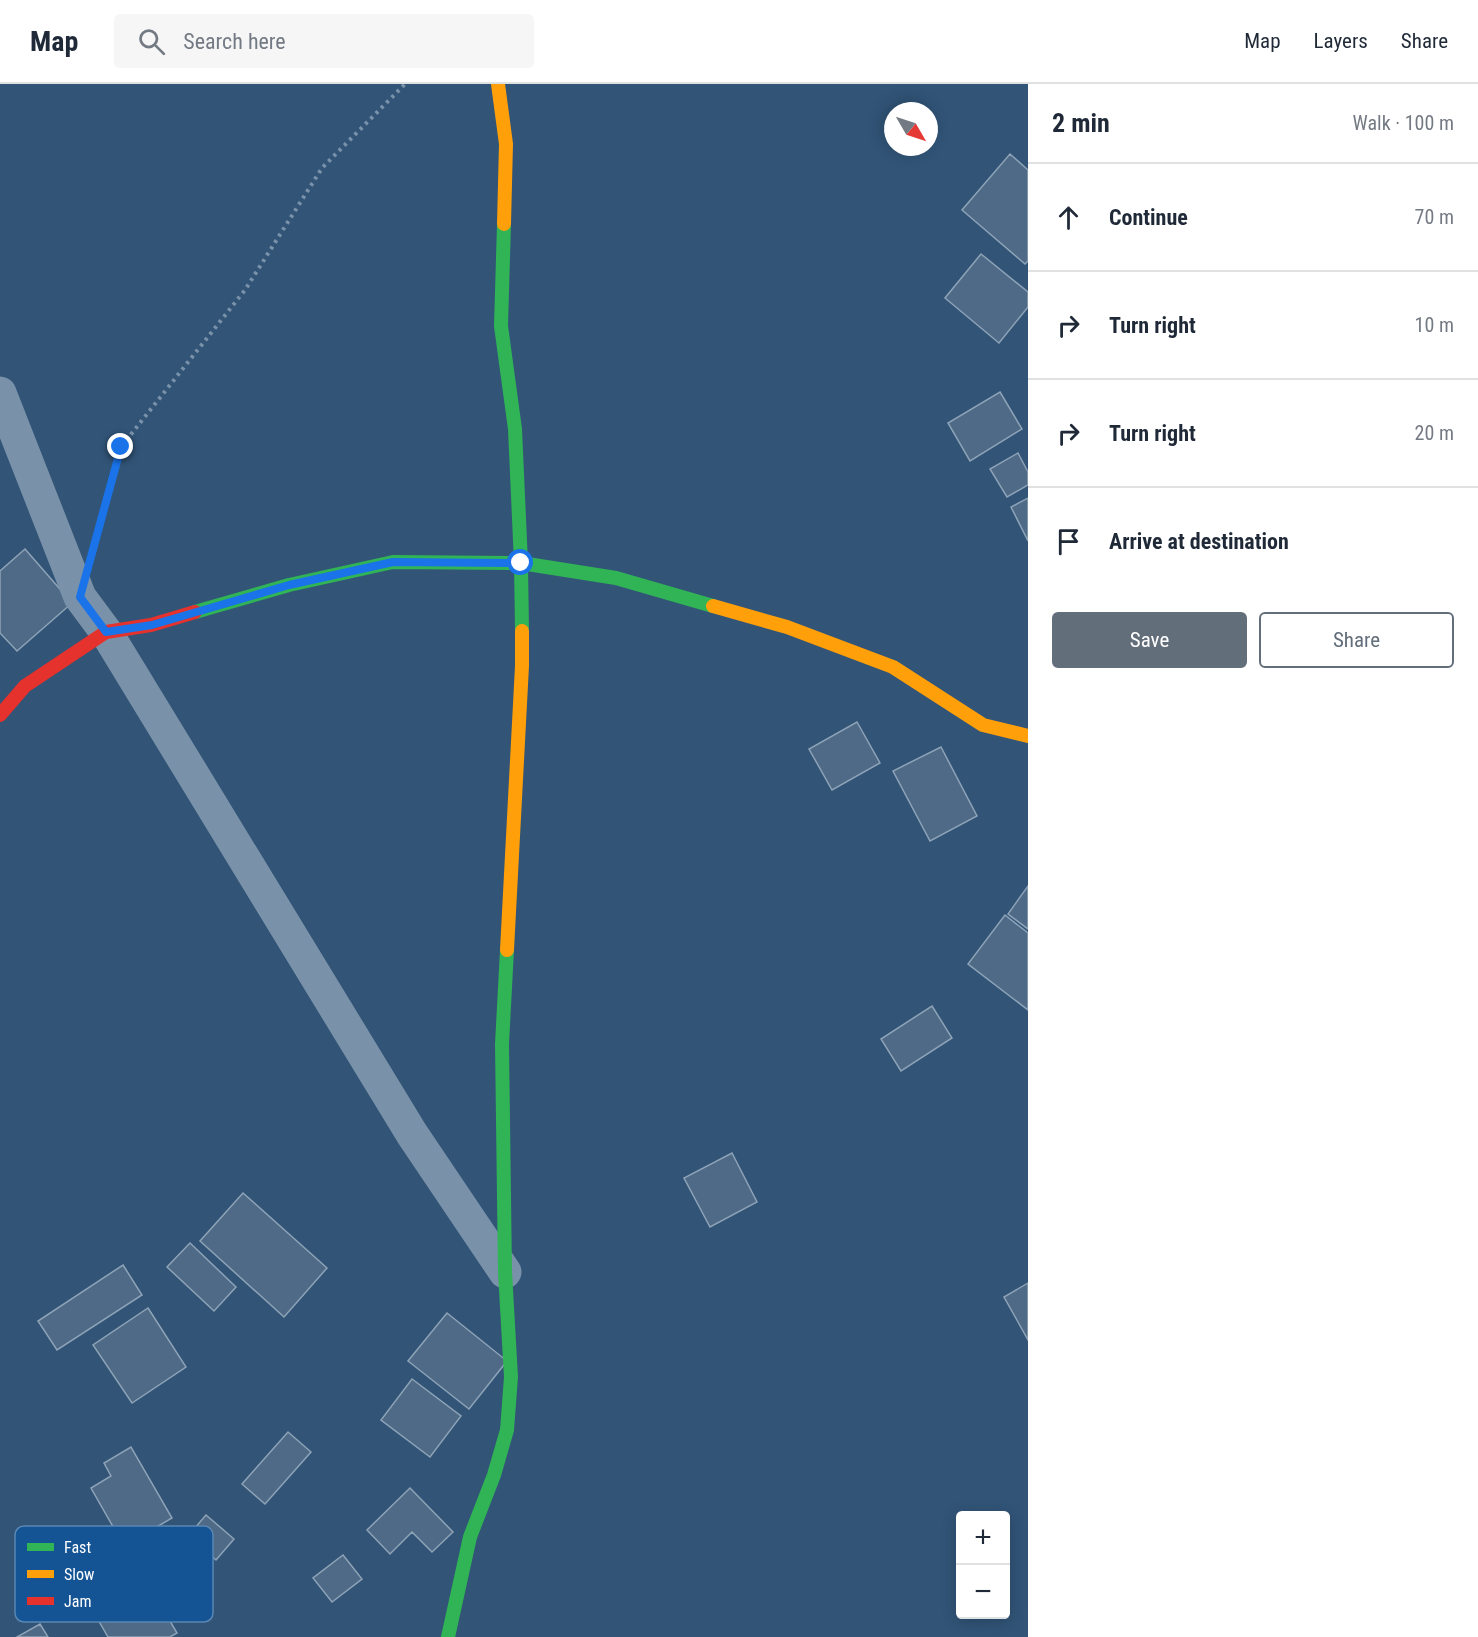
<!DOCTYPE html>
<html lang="en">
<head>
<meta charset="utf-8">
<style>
	body { margin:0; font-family:"Roboto Condensed",sans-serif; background:#f6f6f7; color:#1f2937 }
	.controls { position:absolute; right:18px; bottom:18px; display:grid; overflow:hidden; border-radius:6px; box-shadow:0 3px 15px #0003 }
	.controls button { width:54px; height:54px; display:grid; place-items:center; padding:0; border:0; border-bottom:2px solid #e0e1e3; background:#fff; color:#1f2937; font:30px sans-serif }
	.compass { position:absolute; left:884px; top:18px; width:54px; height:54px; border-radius:50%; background:#fff; box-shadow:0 3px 15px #0003; rotate:129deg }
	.stop { position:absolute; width:18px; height:18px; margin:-14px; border:4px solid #1a73e8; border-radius:50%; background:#fff }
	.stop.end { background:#1a73e8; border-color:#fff; box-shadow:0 2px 6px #0008 }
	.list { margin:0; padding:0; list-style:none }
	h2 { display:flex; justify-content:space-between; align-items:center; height:78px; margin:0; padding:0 24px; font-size:26px }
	h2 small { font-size:20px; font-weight:400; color:#747a83 }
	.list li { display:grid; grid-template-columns:39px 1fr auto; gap:18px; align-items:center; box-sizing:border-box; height:108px; padding:0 24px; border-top:2px solid #e0e1e3 }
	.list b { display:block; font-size:22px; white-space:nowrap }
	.list em { font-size:20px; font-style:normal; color:#747a83 }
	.actions { display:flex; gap:12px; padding:18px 24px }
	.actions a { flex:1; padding:14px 0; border:2px solid #636e7b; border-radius:6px; text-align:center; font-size:21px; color:#636e7b }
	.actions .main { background:#636e7b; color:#fff }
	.icon { flex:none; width:33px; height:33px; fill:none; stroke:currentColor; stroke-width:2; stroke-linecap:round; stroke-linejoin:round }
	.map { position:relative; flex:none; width:1028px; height:1553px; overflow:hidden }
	header { display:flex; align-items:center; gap:36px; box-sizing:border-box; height:84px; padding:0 30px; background:#fff; border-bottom:2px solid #e0e1e3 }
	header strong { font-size:28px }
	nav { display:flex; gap:33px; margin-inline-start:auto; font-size:21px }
	.search { width:420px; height:54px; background:#f6f6f7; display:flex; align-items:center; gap:15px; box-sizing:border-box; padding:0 21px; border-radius:6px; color:#747a83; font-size:22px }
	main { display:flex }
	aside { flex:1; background:#fff }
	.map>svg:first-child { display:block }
	.building { fill:#4e6a86; stroke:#8ea3b7; stroke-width:1.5 }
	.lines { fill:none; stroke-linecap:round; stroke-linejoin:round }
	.path { stroke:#7a92a9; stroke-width:4; stroke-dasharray:3 4.5; stroke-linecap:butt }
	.street { stroke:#7a92a9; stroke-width:33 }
	.fast { stroke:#30b455; stroke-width:14 }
	.slow { stroke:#ff9f0a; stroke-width:14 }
	.jam { stroke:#e5322d; stroke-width:14 }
	.route { stroke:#1a73e8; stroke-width:8 }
	.key { fill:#145394; stroke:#5a87b4; stroke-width:1.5 }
	.key-label { font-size:16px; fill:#fff }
</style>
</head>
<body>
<header>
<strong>Map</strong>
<div class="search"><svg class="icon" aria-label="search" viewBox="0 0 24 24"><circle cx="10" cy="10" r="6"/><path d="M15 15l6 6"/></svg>Search here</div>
<nav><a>Map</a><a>Layers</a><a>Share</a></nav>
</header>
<main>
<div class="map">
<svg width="1028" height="1553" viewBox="0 0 1028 1553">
	<rect width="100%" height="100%" fill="#315477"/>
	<path class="building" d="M 1010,70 L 1028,86 L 1028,177 L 1025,180 L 962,126 Z
		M 981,170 L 1028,208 L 1028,223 L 999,259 L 945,214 Z
		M 1000,308 L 1022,345 L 970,377 L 948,339 Z
		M 1018,369 L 1028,388 L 1028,401 L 1007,413 L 990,385 Z
		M 1028,414 L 1028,457 L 1011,423 Z
		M 25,465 L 72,519 L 17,567 L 0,549 L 0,487 Z
		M 857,638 L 880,679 L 832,706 L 809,665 Z
		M 941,663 L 977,732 L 930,757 L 893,687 Z
		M 1028,802 L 1028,845 L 1008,830 Z
		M 1005,831 L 1028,849 L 1028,926 L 968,880 Z
		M 932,922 L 952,954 L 901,987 L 881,955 Z
		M 732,1069 L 757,1118 L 710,1143 L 684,1094 Z
		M 243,1109 L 327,1184 L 284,1233 L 200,1157 Z
		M 190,1159 L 236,1203 L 214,1227 L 167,1183 Z
		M 123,1181 L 142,1211 L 57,1266 L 38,1237 Z
		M 1028,1199 L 1028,1256 L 1004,1213 Z
		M 148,1224 L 186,1283 L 132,1319 L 93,1261 Z
		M 447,1229 L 507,1277 L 469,1325 L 408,1277 Z
		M 412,1295 L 461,1332 L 430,1373 L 381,1336 Z
		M 288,1348 L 311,1368 L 265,1420 L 242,1400 Z
		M 131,1363 L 172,1434 L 124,1462 L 91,1404 L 111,1392 L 104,1379 Z
		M 410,1404 L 453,1448 L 432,1468 L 412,1448 L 390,1470 L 367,1446 Z
		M 206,1431 L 234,1455 L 216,1476 L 188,1452 Z
		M 343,1471 L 362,1495 L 332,1518 L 313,1494 Z
		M 146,1496 L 177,1549 L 170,1553 L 108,1553 L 93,1527 Z
		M 40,1540 L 48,1553 L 17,1553 Z"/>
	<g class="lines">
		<path class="path" d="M 98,449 L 121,363 L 245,206 L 322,84 L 405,0"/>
		<path class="street" d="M 0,309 L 80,513 L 106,548 L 412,1050 L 505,1188"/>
		<path class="fast" d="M 504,140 L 501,242 L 515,345 L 521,479 L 522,547
			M 195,528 L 289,501 L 393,478 L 521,479 L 616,494 L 713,522
			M 448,1553 L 470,1453 L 494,1391 L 507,1346 L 511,1293 L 505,1188 L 502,960 L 507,866"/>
		<path class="slow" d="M 498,0 L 506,60 L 504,140
			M 713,522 L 787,543 L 893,583 L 983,641 L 1028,652
			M 507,866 L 522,582 L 522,547"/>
		<path class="jam" d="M 0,631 L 25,602 L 106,548 L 151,541 L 195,528"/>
	</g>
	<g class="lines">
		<path class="route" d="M 121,363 L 80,513 L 106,548 L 152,541 L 289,501 L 393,478 L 521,479"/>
	</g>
	<rect x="15" y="1442" width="198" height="96" rx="9" class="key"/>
	<rect x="27" y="1459" width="27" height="8" fill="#30b455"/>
	<rect x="27" y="1486" width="27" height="8" fill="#ff9f0a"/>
	<rect x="27" y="1513" width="27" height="8" fill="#e5322d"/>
	<g class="key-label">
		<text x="64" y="1469">Fast</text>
		<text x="64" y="1496">Slow</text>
		<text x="64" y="1523">Jam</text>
	</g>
</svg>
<div class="controls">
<button>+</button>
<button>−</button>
</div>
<svg class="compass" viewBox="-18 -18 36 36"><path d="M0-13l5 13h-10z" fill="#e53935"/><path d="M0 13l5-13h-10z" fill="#747a83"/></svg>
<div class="stop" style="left:521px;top:479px"></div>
<div class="stop end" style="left:121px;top:363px"></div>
</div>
<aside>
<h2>2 min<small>Walk · 100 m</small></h2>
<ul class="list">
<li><svg class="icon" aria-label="ahead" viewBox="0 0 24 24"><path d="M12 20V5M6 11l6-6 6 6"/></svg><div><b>Continue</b></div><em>70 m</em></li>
<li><svg class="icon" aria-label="right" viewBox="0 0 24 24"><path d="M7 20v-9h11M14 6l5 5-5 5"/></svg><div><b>Turn right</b></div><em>10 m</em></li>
<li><svg class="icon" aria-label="right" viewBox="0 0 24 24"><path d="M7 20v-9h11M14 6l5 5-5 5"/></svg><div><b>Turn right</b></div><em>20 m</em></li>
<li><svg class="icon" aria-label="arrive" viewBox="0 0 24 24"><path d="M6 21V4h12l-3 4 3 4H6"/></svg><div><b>Arrive at destination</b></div></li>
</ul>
<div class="actions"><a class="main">Save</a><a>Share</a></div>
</aside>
</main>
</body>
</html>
